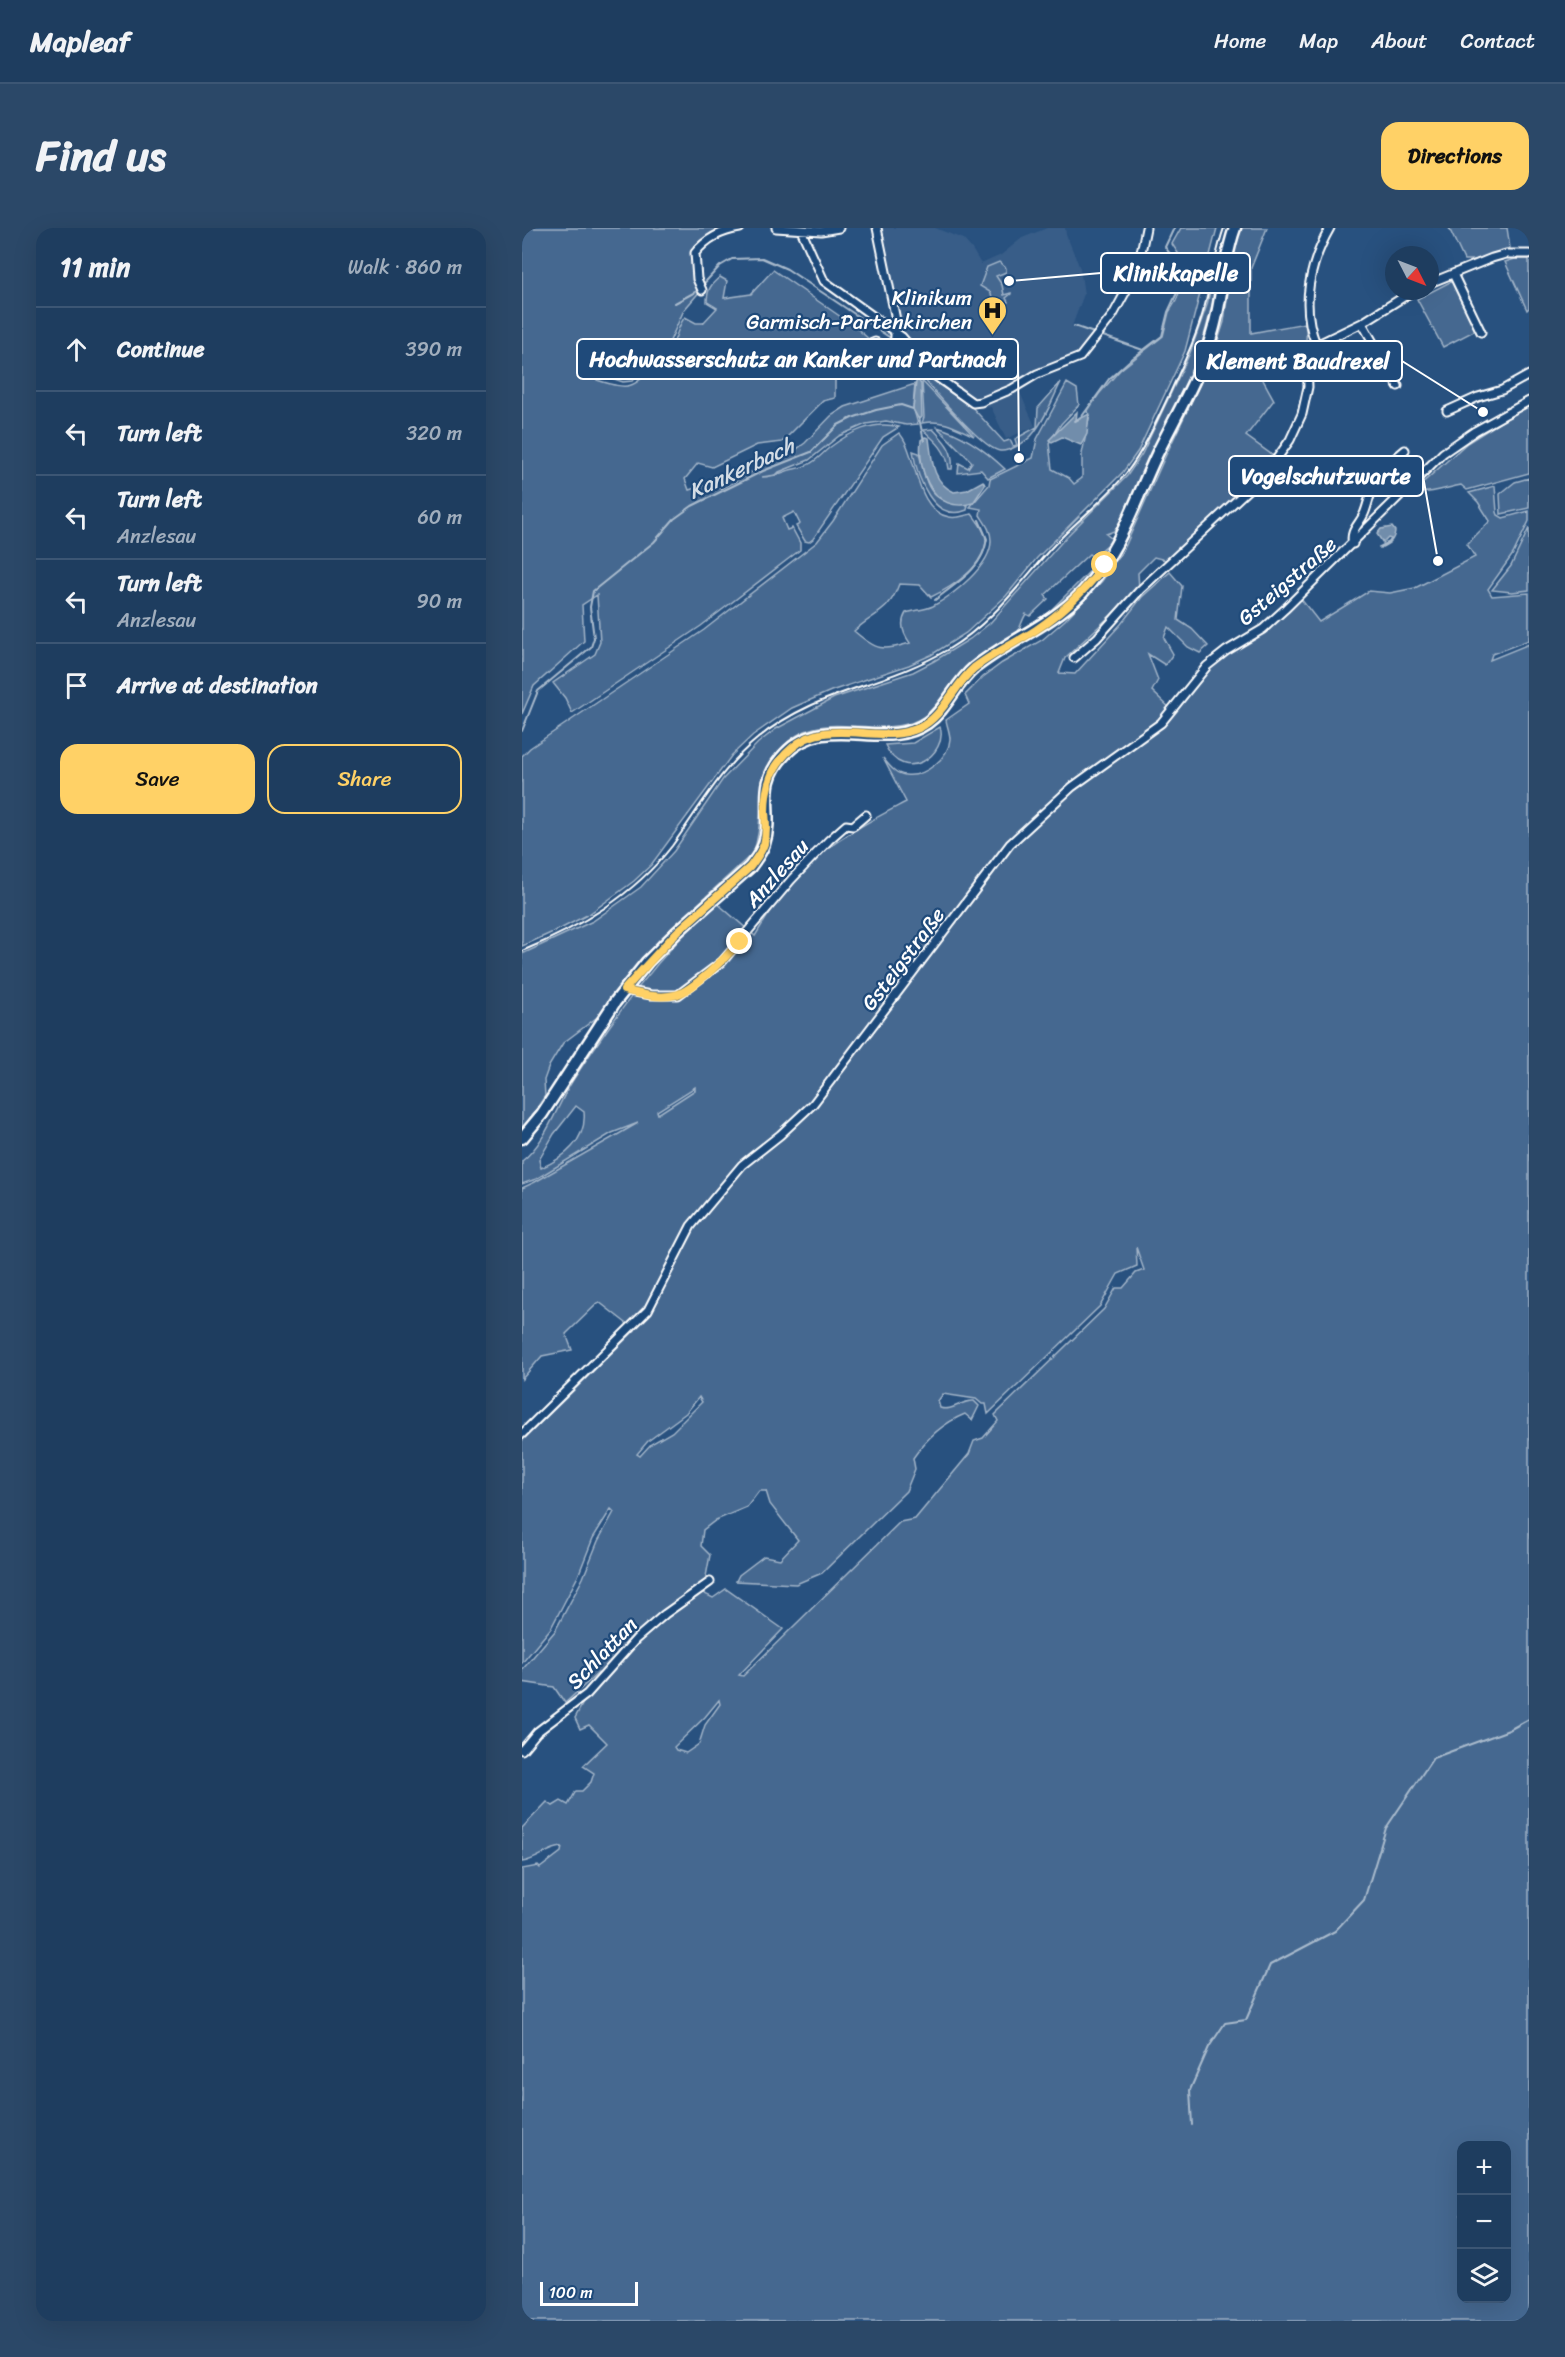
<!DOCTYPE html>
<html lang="en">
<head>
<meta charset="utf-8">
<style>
	body { margin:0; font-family:Sriracha,sans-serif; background:#2b4868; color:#f1f3f6 }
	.controls { position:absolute; right:18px; bottom:18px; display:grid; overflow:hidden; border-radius:12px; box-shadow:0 6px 24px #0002 }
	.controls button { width:54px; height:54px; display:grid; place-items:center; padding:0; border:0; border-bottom:2px solid #3c5674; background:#1e3d5f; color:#f1f3f6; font:30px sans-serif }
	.compass { position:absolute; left:863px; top:18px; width:54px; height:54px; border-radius:50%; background:#1e3d5f; box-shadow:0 6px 24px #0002; rotate:132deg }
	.scale { position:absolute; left:18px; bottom:15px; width:98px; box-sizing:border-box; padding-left:6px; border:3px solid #fff; border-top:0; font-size:16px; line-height:21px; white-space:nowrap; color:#fff; -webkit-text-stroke:4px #1f4a7a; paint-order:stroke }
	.stop { position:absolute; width:18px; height:18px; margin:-14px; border:4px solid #ffd166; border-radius:50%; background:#fff }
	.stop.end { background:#ffd166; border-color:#fff; box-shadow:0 2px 6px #0008 }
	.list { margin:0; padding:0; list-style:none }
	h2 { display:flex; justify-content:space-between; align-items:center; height:78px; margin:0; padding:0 24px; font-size:26px }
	h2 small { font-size:20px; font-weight:400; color:#a1aebd }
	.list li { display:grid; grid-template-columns:39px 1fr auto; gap:18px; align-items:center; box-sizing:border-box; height:84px; padding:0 24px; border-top:2px solid #3c5674 }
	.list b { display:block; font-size:22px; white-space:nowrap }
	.list p { margin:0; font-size:20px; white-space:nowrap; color:#a1aebd }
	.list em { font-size:20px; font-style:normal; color:#a1aebd }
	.actions { display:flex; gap:12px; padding:18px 24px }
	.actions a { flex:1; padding:14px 0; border:2px solid #ffd166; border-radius:18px; text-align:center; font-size:21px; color:#ffd166 }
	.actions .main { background:#ffd166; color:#111 }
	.icon { flex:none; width:33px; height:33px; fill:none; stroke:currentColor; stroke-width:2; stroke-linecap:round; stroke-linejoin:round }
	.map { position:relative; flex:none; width:1007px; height:2093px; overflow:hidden; border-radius:18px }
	header { display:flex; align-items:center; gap:36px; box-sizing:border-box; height:84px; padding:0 30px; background:#1e3d5f; border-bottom:2px solid #3c5674 }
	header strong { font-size:28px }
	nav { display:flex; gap:33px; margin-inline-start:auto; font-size:21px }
	.intro { display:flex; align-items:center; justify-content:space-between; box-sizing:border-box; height:144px; padding:0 36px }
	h1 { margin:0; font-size:42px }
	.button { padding:15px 27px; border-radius:18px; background:#ffd166; color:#111; font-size:21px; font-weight:700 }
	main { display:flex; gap:36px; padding:0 36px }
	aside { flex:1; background:#1e3d5f; border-radius:18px; box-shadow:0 6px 24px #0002 }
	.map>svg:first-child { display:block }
	.built { fill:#375d88 }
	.green { fill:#446890; stroke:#a2b4c8; stroke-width:1.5; fill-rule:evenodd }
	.water { fill:#718dab; stroke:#aabbcd; stroke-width:1.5 }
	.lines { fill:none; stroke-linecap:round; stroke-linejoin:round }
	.stream { stroke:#aabbcd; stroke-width:2 }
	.minor-casing { stroke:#fff; stroke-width:11 }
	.primary-casing { stroke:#fff; stroke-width:15 }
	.minor { stroke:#1f4a7a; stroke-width:7 }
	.primary { stroke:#1f4a7a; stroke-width:10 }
	.rail { stroke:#fff; stroke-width:2 }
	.route { stroke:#ffd166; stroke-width:8 }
	.labels { text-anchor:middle; stroke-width:4.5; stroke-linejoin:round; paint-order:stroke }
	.poi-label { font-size:21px; fill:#fff; stroke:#1f4a7a; text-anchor:end }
	.street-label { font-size:21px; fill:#fff; stroke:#1f4a7a }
	.water-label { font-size:22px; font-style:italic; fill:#d4dde6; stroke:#1f4a7a }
	.leader { fill:none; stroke:#fff; stroke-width:2 }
	.callout-dot { fill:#fff; stroke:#1f4a7a; stroke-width:2 }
	.callout { fill:#1f4a7a; stroke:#fff; stroke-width:2 }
	.callout-label { font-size:22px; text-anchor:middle; font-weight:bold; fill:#fff }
</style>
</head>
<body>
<header>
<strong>Mapleaf</strong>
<nav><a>Home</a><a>Map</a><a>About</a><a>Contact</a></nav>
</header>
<div class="intro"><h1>Find us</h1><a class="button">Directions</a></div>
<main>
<aside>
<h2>11 min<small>Walk · 860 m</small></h2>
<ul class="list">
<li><svg class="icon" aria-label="ahead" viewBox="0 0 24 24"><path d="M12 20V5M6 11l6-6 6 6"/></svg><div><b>Continue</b></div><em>390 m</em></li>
<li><svg class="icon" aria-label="left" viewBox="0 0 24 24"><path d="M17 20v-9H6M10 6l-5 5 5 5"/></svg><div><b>Turn left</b></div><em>320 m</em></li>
<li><svg class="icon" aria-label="left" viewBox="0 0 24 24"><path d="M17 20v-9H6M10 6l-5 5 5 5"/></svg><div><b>Turn left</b><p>Anzlesau</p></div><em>60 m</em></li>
<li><svg class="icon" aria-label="left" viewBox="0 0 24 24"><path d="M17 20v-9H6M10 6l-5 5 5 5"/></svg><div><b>Turn left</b><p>Anzlesau</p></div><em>90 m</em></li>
<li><svg class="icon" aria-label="arrive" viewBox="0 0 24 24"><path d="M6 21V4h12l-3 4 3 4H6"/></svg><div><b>Arrive at destination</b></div></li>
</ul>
<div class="actions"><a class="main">Save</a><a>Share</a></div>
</aside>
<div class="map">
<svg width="1007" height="2093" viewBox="0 0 1007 2093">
	<rect width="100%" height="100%" fill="#28517f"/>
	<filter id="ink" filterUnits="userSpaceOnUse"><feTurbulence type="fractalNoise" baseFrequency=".0167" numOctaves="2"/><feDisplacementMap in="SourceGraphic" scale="12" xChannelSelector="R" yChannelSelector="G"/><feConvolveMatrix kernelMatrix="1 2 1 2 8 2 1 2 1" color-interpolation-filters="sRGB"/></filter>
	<g filter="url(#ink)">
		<path class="built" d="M 355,0 L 413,0 L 441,11 L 450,21 L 459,36 L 479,27 L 500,10 L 525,0 L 543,0 L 544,6 L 558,40 L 562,66 L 550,98 L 570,104 L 551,131 L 495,158 L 513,198 L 484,211 L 469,179 L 454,180 L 421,160 L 385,121 L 378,111 Z"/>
		<path class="green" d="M 0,0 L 202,0 L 179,14 L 172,24 L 179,62 L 162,82 L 147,115 L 118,148 L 110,153 L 101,154 L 75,145 L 75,152 C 107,162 111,162 132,136 C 138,129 146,123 151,115 C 156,106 156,97 163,89 L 174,95 L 181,95 L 195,80 L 185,74 C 185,62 189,56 198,49 L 205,53 L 202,70 L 229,66 L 251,42 L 332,98 L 348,112 L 313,128 L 313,170 L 301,173 L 260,214 L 235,217 L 190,239 L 176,235 L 163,251 L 167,262 L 190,255 L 194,261 L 199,258 L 200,261 L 243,236 L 272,223 L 283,215 L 309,188 L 323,179 L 393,156 L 391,179 L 396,196 L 384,197 L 364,193 L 344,196 L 317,208 L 287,232 L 257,244 L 254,247 L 240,249 C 248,249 254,247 262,244 C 271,240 280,241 289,235 C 296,231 301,225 307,220 C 328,204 351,192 377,199 L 361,209 L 291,311 L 287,314 L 283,313 L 274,298 L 278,296 L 272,284 L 260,290 L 265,302 L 270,300 L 278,315 L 278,322 L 179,398 L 50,485 L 43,470 L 31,455 L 73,426 L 78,414 L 75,367 L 60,377 L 62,413 L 12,458 L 0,486 Z
			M 659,0 L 695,0 L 663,123 L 616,223 L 601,244 L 515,330 L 484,368 L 444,405 L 409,427 L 387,437 L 309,463 L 270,480 L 231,507 L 210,527 L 129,637 L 112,653 L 67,686 L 40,700 L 0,718 L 0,528 L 8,520 L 182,402 L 295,314 L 311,293 L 360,217 L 377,205 C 395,222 392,283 427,289 C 435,291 443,287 450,286 C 455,293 464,303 464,312 C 464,338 430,359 409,369 L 398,357 L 377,356 C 367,385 353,384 332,403 C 355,423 360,423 388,415 C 382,407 377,396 384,385 C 393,382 403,382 411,378 C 431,367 470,337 469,312 C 469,302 463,295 458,287 L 459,281 L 448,279 L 467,257 L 468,251 L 511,230 L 515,211 L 545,155 L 555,161 L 557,177 L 539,196 L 527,215 L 530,241 L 547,250 L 552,256 L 560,250 L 560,226 L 568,186 L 565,184 L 577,166 L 598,142 L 641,108 L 647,84 L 654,73 L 661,54 L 656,25 L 650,16 Z
			M 719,0 L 745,0 L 729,40 L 729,105 L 783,95 C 790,134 769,134 740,150 L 752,172 L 724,208 L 753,229 L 744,241 L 647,333 L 632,329 L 616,345 L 617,361 L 543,430 L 537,445 L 553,446 L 599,396 L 620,369 L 648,344 L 660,358 L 656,392 L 670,401 L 686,418 L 678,425 L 666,419 L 646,399 L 642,410 L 651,426 L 643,437 L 626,426 L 636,452 L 630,463 L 652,484 L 687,440 L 742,402 L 779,371 L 797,394 L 847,363 L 868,365 L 893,360 L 953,329 L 945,316 L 968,293 L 956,274 L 947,265 L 973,258 L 975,284 L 976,287 L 981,290 L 1007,283 L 1007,293 L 991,326 L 966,361 L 970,368 L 1007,365 L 1007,412 L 970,426 L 968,432 L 1007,416 L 1007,2093 L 0,2093 L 0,1641 L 16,1638 L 18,1640 L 39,1624 L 40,1619 C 26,1620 15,1632 0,1634 L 0,1600 L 25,1574 L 31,1578 L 39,1573 L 46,1577 L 54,1563 L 60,1563 L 69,1554 L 72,1545 L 61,1538 L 85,1515 L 67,1497 L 58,1501 L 53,1490 L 61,1475 L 128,1400 L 179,1364 L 191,1370 L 204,1361 L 261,1401 L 217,1447 L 221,1448 L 378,1294 L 393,1291 L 447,1226 L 452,1213 L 461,1210 L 476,1193 L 473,1187 L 582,1081 L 594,1060 L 601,1060 L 614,1045 L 622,1042 L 614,1019 L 615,1038 L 596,1046 L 578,1078 L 466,1186 L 464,1176 L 460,1176 L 454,1171 L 421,1166 L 416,1173 L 418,1180 C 431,1184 439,1172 452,1173 L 457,1178 L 450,1192 L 443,1186 C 421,1195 404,1211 391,1230 L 393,1241 L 384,1263 L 300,1345 L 274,1356 L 214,1353 L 217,1347 L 242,1328 L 258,1331 L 276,1312 L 248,1276 L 244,1263 L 237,1263 L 225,1279 L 194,1292 L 181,1302 L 179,1318 L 188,1327 L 183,1354 L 142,1384 L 80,1446 L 76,1445 L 43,1475 L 32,1459 L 0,1454 L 0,1442 L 33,1403 L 61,1350 L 76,1313 L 92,1284 L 89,1281 L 71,1310 L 56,1348 L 29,1400 L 0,1435 L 0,1213 L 113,1102 L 77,1074 L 44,1106 L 50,1122 L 20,1128 L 0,1151 L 0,960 L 13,954 L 116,895 L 90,905 L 14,951 L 0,956 L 0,933 C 25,913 34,879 51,852 C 93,788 137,726 195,675 L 233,708 C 256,669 288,629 327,606 C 345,594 365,584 384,574 L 361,530 C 367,537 373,546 383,547 C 402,550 427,530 428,511 C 428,505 425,498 424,492 L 447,476 L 443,467 L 461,449 L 480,435 L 520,412 L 543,392 L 580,353 L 603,319 L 642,231 L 690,131 L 702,94 L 712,18 ZM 173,859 L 173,862 L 136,886 L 135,883 ZM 54,878 L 62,884 C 65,912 42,930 19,940 L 17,932 L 32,906 ZM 177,1169 L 180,1174 L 150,1204 L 129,1216 L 118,1228 L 115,1226 L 126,1213 L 164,1185 ZM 197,1472 L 198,1476 L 183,1497 L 177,1516 L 164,1525 L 154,1522 L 152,1519 L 183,1489 ZM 939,1918 L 984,1918 L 984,2070 L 939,2070 Z
			M 927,0 L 985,0 L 988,20 L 953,32 L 942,32 Z
			M 993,31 L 1007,31 L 1007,80 L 1005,82 L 983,34 Z
			M 477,34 L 484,40 L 484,44 L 474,48 L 480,57 L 482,67 L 489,65 L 489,66 L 484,70 L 486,74 L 475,79 L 468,64 L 458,58 L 465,39 Z
			M 693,40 L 691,74 L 677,127 L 603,286 L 592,303 L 584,306 L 591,312 L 571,329 L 567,326 L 523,367 L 526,371 L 508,388 L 504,386 C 500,392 498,401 494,407 C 491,411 484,415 479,418 C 465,429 448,439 435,451 C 418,467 411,490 385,496 C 337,508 290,477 253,528 C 231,557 244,592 231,625 L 137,712 L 97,758 L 78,787 L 41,815 L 27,838 L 22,852 L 23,868 L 0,902 L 0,726 L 71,693 L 119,659 L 152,623 L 201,551 L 236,515 L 254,501 L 312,470 L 391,444 L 412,433 L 448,411 L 468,395 L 545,308 L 605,248 L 620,226 L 668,125 L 685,77 Z
			M 930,53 L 954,102 L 921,119 L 895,71 Z
			M 398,135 L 417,157 L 449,178 L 482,214 L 488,212 L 491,218 L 495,217 L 493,211 L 515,199 L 516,180 L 539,154 C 530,172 523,192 510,207 C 504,214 487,224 478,223 C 461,222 408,158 395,143 Z
			M 400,153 L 452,208 C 433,199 421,191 400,195 L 402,189 Z
			M 1007,176 L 1007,245 L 945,262 L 939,257 C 927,259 905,267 895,264 L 896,259 L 945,215 Z
			M 415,199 C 441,206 464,223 483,241 L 466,250 L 459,242 L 436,245 L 437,235 L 446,240 L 450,234 Z
			M 411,201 C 423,214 432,222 430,241 L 427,241 C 425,223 414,213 401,202 Z
			M 391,223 L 397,225 C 405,259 407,276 446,277 L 445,282 C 411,296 395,249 391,223 Z
			M 1007,250 L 1007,280 L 979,286 L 978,266 L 993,254 Z
			M 1007,300 L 1007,362 L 990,364 L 970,362 L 989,338 Z
			M 584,325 L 562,359 L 508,403 L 575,336 Z
			M 418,499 C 427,525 382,559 363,517 L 391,515 Z"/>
		<path class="water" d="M 396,152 L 399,156 L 400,189 L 397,192 L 391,181 L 394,154 Z
			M 555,184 L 554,193 L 567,186 L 565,206 L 559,217 L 540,209 L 530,214 L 527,212 Z
			M 403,209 L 407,210 C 410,232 410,254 432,264 L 445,262 L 461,253 L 463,257 L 451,275 C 412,287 395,244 399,212 Z
			M 870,299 L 873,303 C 872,313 867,316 858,320 L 857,319 L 867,314 L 869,311 L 866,310 L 861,315 L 855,306 L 859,301 Z"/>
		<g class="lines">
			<path class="stream" d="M 153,75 L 175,63 L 198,38 L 210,31 L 240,30 L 265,41 L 370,111
				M 552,98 L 572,105
				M 581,108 L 621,122
				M 397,190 L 402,213
				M 553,193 L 561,187 L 587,151 L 607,133 L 640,108 L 646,84 L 660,54 L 655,35 L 643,19 L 652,0
				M 413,372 C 435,354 460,342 465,311 L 457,292
				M 0,503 L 16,463 L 69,419 L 72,410 L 68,379 L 71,363 L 132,314 L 152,291 L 170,278 L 241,243 L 289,224 L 316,197 L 330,190 L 354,182 L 379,177 L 391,181
				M 670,1897 L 668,1862 L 687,1819 L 703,1795 L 724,1792 L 748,1737 L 813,1703 L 842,1672 L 864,1600 L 911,1530 L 987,1502 L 1007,1491"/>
			<defs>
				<path id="minor" d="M 254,0 L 299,3 L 317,0
					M 355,0 L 374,92 L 372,123 L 390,147
					M 279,2 L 302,53 L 380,109 L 412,147 L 451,175 L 459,174 L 490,161 L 515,146 L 558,129 L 591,87 L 604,63 L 618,29 L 624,0
					M 931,46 L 959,104
					M 908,55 L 970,30 L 984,26 L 1007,26
					M 180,62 L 175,51 L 173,25 C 185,10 199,3 218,0
					M 840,95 L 876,158
					M 794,116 C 778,77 788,35 808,0
					M 319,129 L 353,114 L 372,123
					M 925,183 L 956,169 L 980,162 L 1007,147
					M 831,316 C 827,303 837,297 842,286 C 846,277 847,267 852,259 C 859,245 871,231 883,222
					M 552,430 L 575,410 L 618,362 L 746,243 L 768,212 L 780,186 L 786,159 L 785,131 L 790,119 L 840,95 L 891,63
					M 102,762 L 129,767 L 156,767 L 200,734 L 269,652 L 307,612 L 324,597 L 331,598 L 344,587
					M 0,1206 L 126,1082 L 169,998 L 220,937 L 258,907 L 291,876 L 488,616 L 550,559 L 639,495 L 685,438 L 704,423 L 741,401 L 763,381 L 921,225 L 953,203 L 1007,173
					M 0,1522 L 15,1504 L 65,1466 L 114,1411 L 143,1386 L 188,1354"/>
				<path id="primary" d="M 0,910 L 20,886 L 93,774 L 125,734 L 155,704 L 228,639 C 233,632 239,625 242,616 C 253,582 232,558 263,526 C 305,482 362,525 405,495 C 425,481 433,456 452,440 C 487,412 528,398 560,365 C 597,325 612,275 635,226 C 654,187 678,148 690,106 C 701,71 700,35 713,0"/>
			</defs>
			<use href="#minor" class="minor-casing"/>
			<use href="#primary" class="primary-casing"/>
			<use href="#minor" class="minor"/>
			<use href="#primary" class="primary"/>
			<path class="rail" d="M 0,723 C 58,699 111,668 150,618 C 177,581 199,540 235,511 C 293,462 362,459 425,422 C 466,398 493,362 523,327 C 548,297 581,275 605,244 C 623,220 635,192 648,165 C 661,136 675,108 683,77 C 690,51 693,25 702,0"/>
		</g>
	</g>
	<g class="lines" filter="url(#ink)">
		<path class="route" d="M 218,714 C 206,727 170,764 153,767 C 137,771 118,766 102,762 L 155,704 L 228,639 C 233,632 239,625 242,616 C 245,606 244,595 243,584 C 243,558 250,537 270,520 C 306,487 357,518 397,500 C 422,488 431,458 452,440 C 471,425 494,415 514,402 C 541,384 563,362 583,337"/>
	</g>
	<defs>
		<symbol id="hospital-pin" viewBox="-11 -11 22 30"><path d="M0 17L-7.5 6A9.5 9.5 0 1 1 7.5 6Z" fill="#ffd166" stroke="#1f4a7a"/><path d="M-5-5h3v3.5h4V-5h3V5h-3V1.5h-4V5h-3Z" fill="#111"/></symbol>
	</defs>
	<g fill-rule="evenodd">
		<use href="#hospital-pin" x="454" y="66" width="33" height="45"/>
	</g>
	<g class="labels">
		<g class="poi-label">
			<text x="450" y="77">Klinikum<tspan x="450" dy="24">Garmisch-Partenkirchen</tspan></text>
		</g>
		<g class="street-label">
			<text transform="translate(765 353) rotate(-41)" y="7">Gsteigstraße</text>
			<text transform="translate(255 645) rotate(-48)" y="7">Anzlesau</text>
			<text transform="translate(381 731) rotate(-53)" y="7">Gsteigstraße</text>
			<text transform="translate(80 1425) rotate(-46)" y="7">Schlattan</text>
		</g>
		<g class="water-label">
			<text transform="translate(219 240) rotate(-25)" y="8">Kankerbach</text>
		</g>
	</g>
	<path class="leader" d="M487 53L579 45M497 230L496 131M961 184L880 133M916 333L901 248"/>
	<g class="callout-dot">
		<circle cx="487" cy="53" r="6"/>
		<circle cx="497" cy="230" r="6"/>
		<circle cx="961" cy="184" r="6"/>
		<circle cx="916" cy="333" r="6"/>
	</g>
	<g class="callout">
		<rect x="579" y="25" width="149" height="40" rx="6"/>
		<rect x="55" y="111" width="441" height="40" rx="6"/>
		<rect x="673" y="113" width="207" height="40" rx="6"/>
		<rect x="707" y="228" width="194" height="40" rx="6"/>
	</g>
	<g class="callout-label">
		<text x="654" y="53">Klinikkapelle</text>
		<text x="276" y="139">Hochwasserschutz an Kanker und Partnach</text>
		<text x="776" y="141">Klement Baudrexel</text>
		<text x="804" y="256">Vogelschutzwarte</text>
	</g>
</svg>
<div class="controls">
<button>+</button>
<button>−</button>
<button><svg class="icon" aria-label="layers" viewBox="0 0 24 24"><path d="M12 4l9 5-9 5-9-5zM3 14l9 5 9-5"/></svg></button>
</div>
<svg class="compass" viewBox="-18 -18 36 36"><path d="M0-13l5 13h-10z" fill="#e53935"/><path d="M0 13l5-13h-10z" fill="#a1aebd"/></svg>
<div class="scale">100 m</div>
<div class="stop" style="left:583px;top:337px"></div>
<div class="stop end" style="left:218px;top:714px"></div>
</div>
</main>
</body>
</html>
